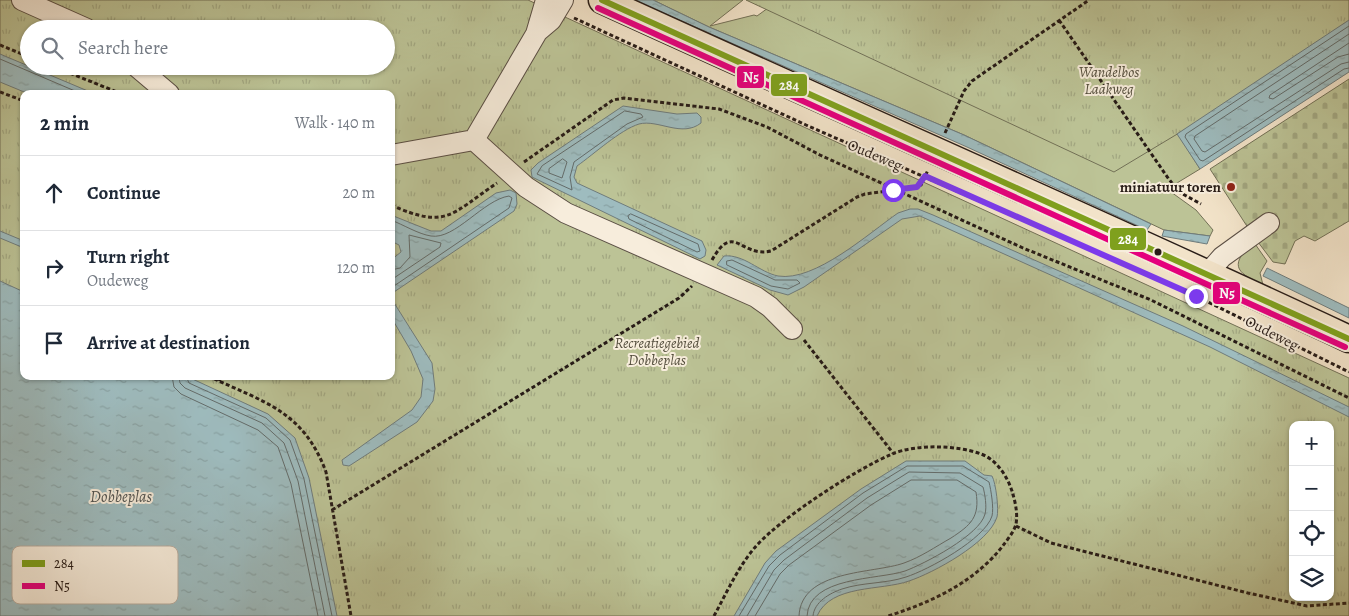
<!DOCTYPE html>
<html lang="en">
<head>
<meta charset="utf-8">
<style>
	body { margin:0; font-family:Alegreya,serif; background:#f2f2f3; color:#1f2937 }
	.controls { position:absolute; right:15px; bottom:15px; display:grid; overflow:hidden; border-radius:10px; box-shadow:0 1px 4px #0004 }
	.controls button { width:45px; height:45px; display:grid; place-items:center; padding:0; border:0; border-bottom:1px solid #e0e1e3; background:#fff; color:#1f2937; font:25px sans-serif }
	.stop { position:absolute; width:15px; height:15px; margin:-11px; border:4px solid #7c3aed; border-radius:50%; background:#fff }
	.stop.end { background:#7c3aed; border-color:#fff; box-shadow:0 1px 5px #0008 }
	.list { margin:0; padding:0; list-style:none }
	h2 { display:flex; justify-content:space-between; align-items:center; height:65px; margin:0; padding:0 20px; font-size:21px }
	h2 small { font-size:16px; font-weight:400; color:#747a83 }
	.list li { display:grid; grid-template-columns:32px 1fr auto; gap:15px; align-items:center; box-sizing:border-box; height:75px; padding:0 20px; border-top:1px solid #e0e1e3 }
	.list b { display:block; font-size:19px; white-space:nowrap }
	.list p { margin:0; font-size:16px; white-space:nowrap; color:#747a83 }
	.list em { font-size:16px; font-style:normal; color:#747a83 }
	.icon { flex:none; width:28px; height:28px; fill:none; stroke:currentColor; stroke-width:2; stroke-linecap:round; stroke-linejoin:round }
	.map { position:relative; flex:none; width:1349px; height:616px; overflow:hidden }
	.search { position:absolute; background:#fff; box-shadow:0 1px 4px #0004; left:20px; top:20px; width:375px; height:55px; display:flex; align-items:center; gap:12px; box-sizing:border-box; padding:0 18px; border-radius:28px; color:#747a83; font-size:19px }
	.panel { position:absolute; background:#fff; box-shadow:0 1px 4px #0004; left:20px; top:90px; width:375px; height:290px; border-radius:10px }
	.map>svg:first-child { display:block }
	.green { fill:#bcc396; stroke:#727056 }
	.cemetery { fill:url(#cemetery-stones); stroke:#727056 }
	.park { fill:url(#park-tufts); stroke:#727056; fill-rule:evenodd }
	.water { fill:url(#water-ripples); stroke:#6f7c7c }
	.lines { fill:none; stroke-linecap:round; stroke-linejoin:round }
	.shore { stroke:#636c6b; stroke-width:1 }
	.minor-casing { stroke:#5a4e44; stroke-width:22 }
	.major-casing { stroke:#281c17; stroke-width:29 }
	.path { stroke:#281c17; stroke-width:3; stroke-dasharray:4 2.5; stroke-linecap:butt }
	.minor { stroke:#f7eddc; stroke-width:20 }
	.major { stroke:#f2e3c9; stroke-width:26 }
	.bus-1-casing { stroke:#f7eddc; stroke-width:10 }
	.bus-2-casing { stroke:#f7eddc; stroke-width:10 }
	.bus-1 { stroke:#7fa01d; stroke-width:6 }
	.bus-2 { stroke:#e5007d; stroke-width:6 }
	.route { stroke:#7c3aed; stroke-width:6 }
	.poi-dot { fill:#8f2418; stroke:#f7eddc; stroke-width:2 }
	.bus-dot { fill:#281c17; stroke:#f7eddc; stroke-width:2 }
	.labels { text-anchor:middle; stroke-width:4; stroke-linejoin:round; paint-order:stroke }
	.park-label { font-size:15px; font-style:italic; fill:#544e3d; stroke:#f7eddc }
	.street-label { font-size:15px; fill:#281c17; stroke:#f7eddc }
	.poi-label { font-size:15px; font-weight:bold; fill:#281c17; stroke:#f7eddc; text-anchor:end }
	.water-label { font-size:16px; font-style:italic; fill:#515452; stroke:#f7eddc }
	.key { fill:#f7eddc; stroke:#b9aea1; stroke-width:1 }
	.key-label { font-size:14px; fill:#281c17 }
	.line-badge { stroke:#f7eddc; stroke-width:2 }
	.badge-label { font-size:14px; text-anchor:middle; font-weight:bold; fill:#fff }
</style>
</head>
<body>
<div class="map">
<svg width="1349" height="616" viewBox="0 0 1349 616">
	<defs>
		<pattern id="cemetery-stones" width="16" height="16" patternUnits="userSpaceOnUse" patternTransform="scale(1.25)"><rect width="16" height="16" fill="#bcc396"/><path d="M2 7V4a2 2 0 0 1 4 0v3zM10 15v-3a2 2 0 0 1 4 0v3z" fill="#a2a781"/></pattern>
		<pattern id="park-tufts" width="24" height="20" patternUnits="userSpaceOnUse" patternTransform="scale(1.25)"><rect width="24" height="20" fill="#bcc396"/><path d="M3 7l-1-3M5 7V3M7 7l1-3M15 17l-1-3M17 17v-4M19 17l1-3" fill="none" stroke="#a2a781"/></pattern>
		<pattern id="water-ripples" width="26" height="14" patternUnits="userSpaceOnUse" patternTransform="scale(1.25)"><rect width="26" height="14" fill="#9ebcbf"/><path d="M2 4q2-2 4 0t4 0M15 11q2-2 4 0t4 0" fill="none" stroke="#88a1a3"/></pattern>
	</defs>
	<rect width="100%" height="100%" fill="#f2e3c9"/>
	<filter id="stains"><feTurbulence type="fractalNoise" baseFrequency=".004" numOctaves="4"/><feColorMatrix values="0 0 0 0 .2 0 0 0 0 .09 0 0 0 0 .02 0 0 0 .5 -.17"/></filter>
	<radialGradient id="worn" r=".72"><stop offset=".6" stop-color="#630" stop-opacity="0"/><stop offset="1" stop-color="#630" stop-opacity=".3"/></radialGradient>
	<path class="green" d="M 653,0 L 743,0 L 710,26 L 754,15 L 757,16 L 779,0 L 1349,0 L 1349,20 L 1178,134 L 1200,169 L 1172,186 L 1171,192 L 1196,210 L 1213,230 L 1210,236 L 1164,230 L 964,135 L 709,27 Z
		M 1253,241 L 1267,261 L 1260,273 L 1263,285 C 1233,271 1231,265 1253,241 Z"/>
	<path class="cemetery" d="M 1349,79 L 1349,221 L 1315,241 L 1304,236 L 1295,241 L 1285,264 L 1273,262 L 1252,234 L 1210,169 Z"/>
	<path class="park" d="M 0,0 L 528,0 L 1349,378 L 1349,616 L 0,616 ZM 29,29 L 386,29 L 386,66 L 29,66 ZM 24,94 L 391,94 L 391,376 L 24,376 ZM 1293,425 L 1330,425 L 1330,597 L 1293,597 Z
		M 746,0 L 1349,0 L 1349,31 L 1114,172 Z"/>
	<path class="water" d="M 634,0 L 653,0 L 709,27 L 964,135 L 1151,224 L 1147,230 L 967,147 Z
		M 1349,20 L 1349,72 L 1200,169 L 1177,134 Z
		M 0,54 L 95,94 L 29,94 L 0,82 Z
		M 623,106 L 677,114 L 697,113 L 701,117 L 701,123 C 682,138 658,119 639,124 C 620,130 594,154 577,166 L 574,177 L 577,183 L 702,241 L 706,250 L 705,256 L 700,259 L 532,177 L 531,170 L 538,163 Z
		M 510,190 L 516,193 L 517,204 L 514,211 L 391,294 L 391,260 L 401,252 L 399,245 L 391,241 L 391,215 L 431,231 L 441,231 L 496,193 Z
		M 910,209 L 918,209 L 933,215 L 1183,326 L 1349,407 L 1349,417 L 1210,347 L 920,216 L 902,219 L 804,287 L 788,295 L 770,290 L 717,265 L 724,256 C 744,254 759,272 778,276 C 815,282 869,233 898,213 Z
		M 1164,230 L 1210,236 L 1207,244 L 1162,236 Z
		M 0,231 L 24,241 L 24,248 L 0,238 Z
		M 1267,268 L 1349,308 L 1349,318 L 1263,276 Z
		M 0,281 L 24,292 L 24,376 L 186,376 L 268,414 L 295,438 L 309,478 L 337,616 L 0,616 Z
		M 391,298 L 432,363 L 435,389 L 433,401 L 417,422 L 349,466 L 343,465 L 342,460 L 412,410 L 421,397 L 423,379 L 411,351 L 391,317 Z
		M 906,461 L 965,461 L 984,475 L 992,476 C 996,483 999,510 997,517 C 989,543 933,573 909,581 C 881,591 831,584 817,616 L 734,616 L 765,563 L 776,551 L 861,489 Z"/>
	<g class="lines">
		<path class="shore" d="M 1349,26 L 1186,134 L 1185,137 L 1200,160 L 1203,161 L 1344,69 L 1349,68
			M 1349,34 L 1195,136 L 1194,139 L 1202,151 L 1205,152 L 1341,64 L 1349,62
			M 1349,43 L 1270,95 L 1269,98 L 1273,99 L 1338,57 L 1349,54
			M 0,59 L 82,94
			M 625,111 L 641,114 L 643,117 L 627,124 L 574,162 L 570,177 L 572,190 L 537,174 L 542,166 Z
			M 563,159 L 567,162 L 562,178 L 549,173 L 549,169 Z
			M 631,214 L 698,244 L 700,251 L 697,252 L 629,219 L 628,216 Z
			M 391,220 C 404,225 418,234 431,236 C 455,240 483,200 509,196 L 512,198 L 509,208 L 391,288
			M 727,261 L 732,260 L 775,280 L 797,280 L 800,283 L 788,289 L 771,286 L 727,265 Z
			M 391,270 L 400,268 L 410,257 L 409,235 L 441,243 L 440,247 L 391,280
			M 172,376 L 174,387 L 181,394 L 258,430 L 278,447 L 291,484 L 318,616
			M 179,376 L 180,383 L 185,388 L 262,423 L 284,443 L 298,481 L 325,616
			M 186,376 L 189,383 L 266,418 L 290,440 L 304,479 L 332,616
			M 739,616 L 769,566 L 780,555 L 863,493 L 907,466 L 963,466 L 989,482 C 991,490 994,508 992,516 C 985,539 928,570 906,577 C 885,584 863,582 842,589 C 830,593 814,602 813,616
			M 747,616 L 774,570 L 784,560 L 867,498 L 909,472 L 960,473 L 983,487 C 985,494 987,507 985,514 C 980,535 924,564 905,571 C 878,580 809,576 807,616
			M 755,616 L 780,574 L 789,565 L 871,505 L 911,480 L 957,480 L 976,492 C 980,517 971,525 951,538 C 935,547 921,557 904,563 C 873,574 801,569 799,616"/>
		<defs>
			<path id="minor" d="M 22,0 L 87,29
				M 538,31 L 551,20 L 563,0
				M 136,66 L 169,94
				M 474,140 L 526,187 L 566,213 L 756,297 L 770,307 L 792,329
				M 391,155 L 474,140 L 536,34 L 546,0
				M 1208,273 L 1222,257 L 1269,223"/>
			<path id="major" d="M 602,0 C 851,114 1101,223 1349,339"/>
		</defs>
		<use href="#minor" class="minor-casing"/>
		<use href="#major" class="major-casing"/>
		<path class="path" d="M 574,18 L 806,125 L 1196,296 L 1349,372
			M 1059,20 L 1168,178 L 1179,192 L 1201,204
			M 0,45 L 29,57
			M 52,66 L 122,94
			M 0,92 L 24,101
			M 945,133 L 964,91 L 972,81 L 1089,0
			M 524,162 L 613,100 L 624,98 L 719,109 L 767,127 L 820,155 L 1023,248 L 1151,300 L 1349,398
			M 391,205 C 447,230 451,214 497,183
			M 712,260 C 734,221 740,258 771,251 L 857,197 L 865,194 L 917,187 L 921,185 L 928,170
			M 804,340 L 893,453
			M 208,376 C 263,402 303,410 326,472 L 351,616
			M 219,381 L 221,376
			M 332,510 L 679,298 L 692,286
			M 1016,526 L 1051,543 L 1248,593 L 1307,606 L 1349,603
			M 714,616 C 727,592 739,565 757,545 C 784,516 855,470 892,454 C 916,444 957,445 981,454 C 997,460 1007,476 1012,491 C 1015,501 1018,513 1016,524 C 1014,532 1007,540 1002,547 C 973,583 932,602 888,616"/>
		<use href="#minor" class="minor"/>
		<use href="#major" class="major"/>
		<defs>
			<path id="bus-1" d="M 602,0 L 1349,339"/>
			<path id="bus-2" d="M 598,8 L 1345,347"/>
		</defs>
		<use href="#bus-1" class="bus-1-casing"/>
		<use href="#bus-2" class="bus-2-casing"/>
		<use href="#bus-1" class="bus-1"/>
		<use href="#bus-2" class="bus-2"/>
	</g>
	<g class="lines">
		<path class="route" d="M 893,190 L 917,187 L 925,176 L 1196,296"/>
	</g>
	<circle class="poi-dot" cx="1231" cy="187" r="5"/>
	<circle class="bus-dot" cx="1158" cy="252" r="4.5"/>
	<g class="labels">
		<g class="park-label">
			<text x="1109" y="77">Wandelbos<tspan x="1109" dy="17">Laakweg</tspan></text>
			<text x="657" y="348">Recreatiegebied<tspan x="657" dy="17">Dobbeplas</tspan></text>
		</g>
		<g class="street-label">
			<text transform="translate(875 155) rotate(23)" y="5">Oudeweg</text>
			<text transform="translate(1272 333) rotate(27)" y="5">Oudeweg</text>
		</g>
		<g class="poi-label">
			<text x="1221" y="192">miniatuur toren</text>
		</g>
		<g class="water-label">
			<text x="121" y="502">Dobbeplas</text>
		</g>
	</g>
	<rect x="12" y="546" width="166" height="58" rx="8" class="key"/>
	<rect x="22" y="560" width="23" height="7" fill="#7fa01d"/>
	<rect x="22" y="583" width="23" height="6" fill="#e5007d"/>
	<g class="key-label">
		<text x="54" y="568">284</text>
		<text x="54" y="591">N5</text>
	</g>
	<g class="line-badge">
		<rect x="736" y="65" width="29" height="24" rx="5" fill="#e5007d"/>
		<rect x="770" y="73" width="38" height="24" rx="5" fill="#7fa01d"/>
		<rect x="1109" y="227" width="38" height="24" rx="5" fill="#7fa01d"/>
		<rect x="1212" y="281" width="29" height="24" rx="5" fill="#e5007d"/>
	</g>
	<g class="badge-label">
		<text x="751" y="82">N5</text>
		<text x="789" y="90">284</text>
		<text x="1128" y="244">284</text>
		<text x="1227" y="298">N5</text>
	</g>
	<rect width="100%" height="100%" filter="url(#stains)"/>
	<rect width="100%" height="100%" fill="url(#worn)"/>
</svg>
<div class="controls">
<button>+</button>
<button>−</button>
<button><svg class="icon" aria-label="locate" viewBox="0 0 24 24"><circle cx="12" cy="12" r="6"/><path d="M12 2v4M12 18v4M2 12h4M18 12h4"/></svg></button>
<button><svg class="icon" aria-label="layers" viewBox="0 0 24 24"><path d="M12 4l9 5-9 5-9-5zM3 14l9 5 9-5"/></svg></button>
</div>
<div class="stop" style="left:893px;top:190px"></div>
<div class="stop end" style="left:1196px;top:296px"></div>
<div class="search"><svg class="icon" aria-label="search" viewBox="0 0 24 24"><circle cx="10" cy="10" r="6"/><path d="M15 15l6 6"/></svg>Search here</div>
<section class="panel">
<h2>2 min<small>Walk · 140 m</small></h2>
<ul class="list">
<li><svg class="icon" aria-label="ahead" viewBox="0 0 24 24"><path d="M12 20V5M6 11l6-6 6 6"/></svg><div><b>Continue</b></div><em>20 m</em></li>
<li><svg class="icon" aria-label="right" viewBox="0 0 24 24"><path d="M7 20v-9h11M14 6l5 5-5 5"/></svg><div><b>Turn right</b><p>Oudeweg</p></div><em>120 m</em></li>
<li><svg class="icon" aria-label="arrive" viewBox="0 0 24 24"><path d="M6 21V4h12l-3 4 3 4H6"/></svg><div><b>Arrive at destination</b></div></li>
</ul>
</section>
</div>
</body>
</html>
